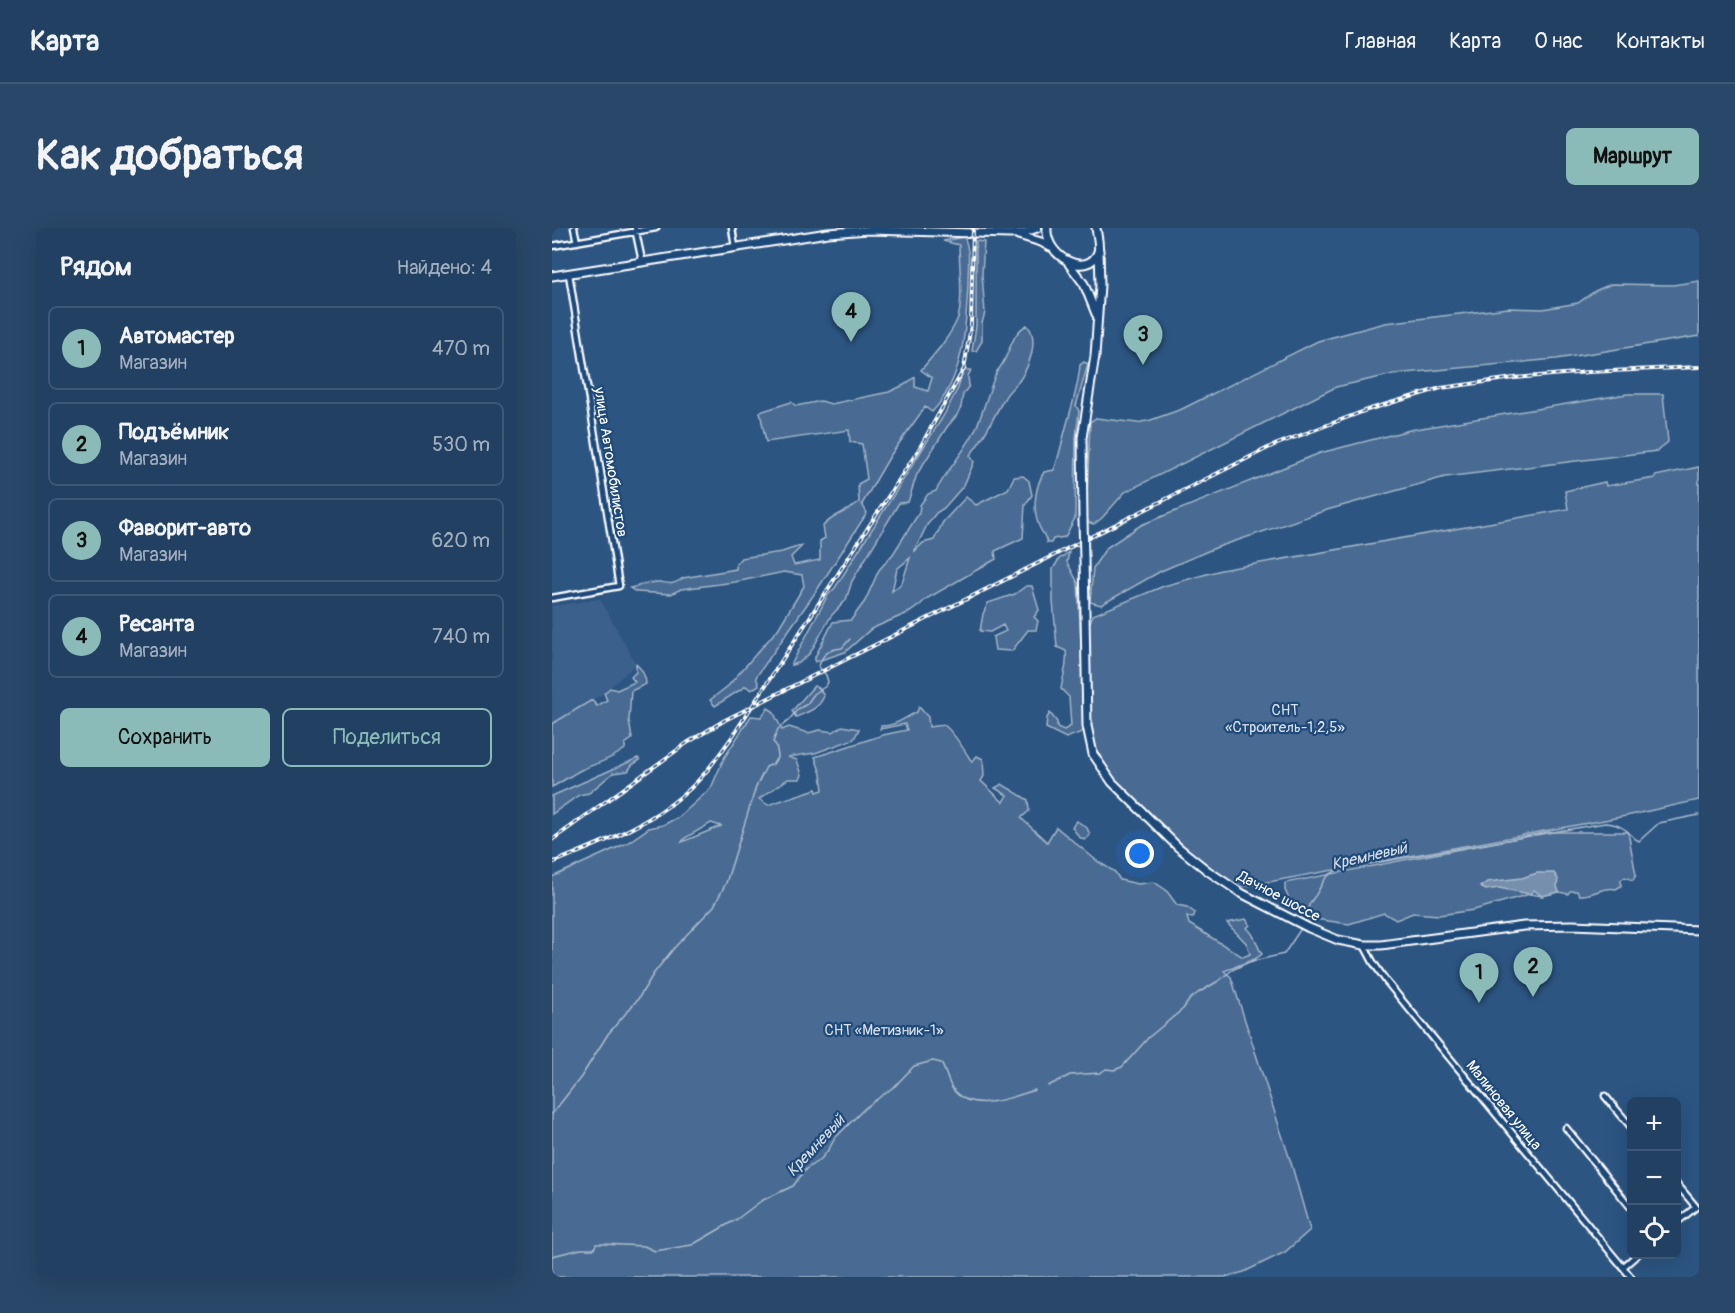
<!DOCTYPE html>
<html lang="ru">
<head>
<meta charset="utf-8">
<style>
	body { margin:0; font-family:Pangolin,sans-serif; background:#294768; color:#f1f3f6 }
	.controls { position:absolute; right:18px; bottom:18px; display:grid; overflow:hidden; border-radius:9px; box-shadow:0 6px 24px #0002 }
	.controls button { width:54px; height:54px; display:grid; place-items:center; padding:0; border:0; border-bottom:2px solid #3e5977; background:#214062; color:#f1f3f6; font:30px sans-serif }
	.you { position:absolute; left:588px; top:626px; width:21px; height:21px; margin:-15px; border:4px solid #fff; border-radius:50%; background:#1a73e8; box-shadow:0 0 0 9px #1a73e833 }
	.badge { display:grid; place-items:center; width:39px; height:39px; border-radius:50%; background:#8bbbb9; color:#111; font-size:20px; font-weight:700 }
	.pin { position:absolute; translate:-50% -50px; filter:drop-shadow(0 2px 3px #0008) }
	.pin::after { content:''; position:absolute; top:32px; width:21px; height:18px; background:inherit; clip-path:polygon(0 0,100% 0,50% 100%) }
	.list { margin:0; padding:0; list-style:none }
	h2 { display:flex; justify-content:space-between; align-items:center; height:78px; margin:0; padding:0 24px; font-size:26px }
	h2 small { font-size:20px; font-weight:400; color:#a2afbe }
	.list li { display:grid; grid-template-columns:39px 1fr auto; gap:18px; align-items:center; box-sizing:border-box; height:84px; margin:0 12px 12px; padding:0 12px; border:2px solid #3e5977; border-radius:9px }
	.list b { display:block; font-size:22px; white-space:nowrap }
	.list p { margin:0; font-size:20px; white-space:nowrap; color:#a2afbe }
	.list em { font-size:20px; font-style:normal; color:#a2afbe }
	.actions { display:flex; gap:12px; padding:18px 24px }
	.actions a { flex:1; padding:14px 0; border:2px solid #8bbbb9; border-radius:9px; text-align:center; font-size:21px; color:#8bbbb9 }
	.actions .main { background:#8bbbb9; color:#111 }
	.icon { flex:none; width:33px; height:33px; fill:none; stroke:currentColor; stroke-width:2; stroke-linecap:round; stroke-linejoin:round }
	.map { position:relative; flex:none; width:1147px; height:1049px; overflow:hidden; border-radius:9px }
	header { display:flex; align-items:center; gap:36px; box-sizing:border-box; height:84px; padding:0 30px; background:#214062; border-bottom:2px solid #3e5977 }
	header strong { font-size:28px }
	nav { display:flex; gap:33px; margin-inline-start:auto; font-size:21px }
	.intro { display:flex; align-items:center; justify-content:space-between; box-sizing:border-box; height:144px; padding:0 36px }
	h1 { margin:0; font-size:42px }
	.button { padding:15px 27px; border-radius:9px; background:#8bbbb9; color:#111; font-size:21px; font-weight:700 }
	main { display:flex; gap:36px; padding:0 36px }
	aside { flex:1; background:#214062; border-radius:9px; box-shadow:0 6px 24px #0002 }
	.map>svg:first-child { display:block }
	.built { fill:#3b618b }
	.green { fill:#486b92; stroke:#a4b5c8; stroke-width:1.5; fill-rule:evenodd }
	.water { fill:#748fad; stroke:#acbcce; stroke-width:1.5 }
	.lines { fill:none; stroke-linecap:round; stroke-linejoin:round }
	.stream { stroke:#acbcce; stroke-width:1.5 }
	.street-casing { stroke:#fff; stroke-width:9 }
	.secondary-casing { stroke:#fff; stroke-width:11 }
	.street { stroke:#1f4a7a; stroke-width:4.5 }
	.secondary { stroke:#1f4a7a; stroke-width:7 }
	.rail-casing { stroke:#fff; stroke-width:4 }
	.rail { stroke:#1f4a7a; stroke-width:1.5; stroke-dasharray:4.5; stroke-linecap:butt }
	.secondary-bridge-casing { stroke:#fff; stroke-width:11; stroke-linecap:butt }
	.secondary-bridge { stroke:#1f4a7a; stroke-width:7 }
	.labels { text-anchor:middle; stroke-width:4.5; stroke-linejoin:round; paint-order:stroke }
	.street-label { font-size:15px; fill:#fff; stroke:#1f4a7a }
	.park-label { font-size:15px; fill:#dae1e9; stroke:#1f4a7a }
	.water-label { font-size:16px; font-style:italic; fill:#d5dde6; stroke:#1f4a7a }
</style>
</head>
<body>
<header>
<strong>Карта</strong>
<nav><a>Главная</a><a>Карта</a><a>О нас</a><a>Контакты</a></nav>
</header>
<div class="intro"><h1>Как добраться</h1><a class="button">Маршрут</a></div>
<main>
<aside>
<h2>Рядом<small>Найдено: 4</small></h2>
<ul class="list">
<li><span class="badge">1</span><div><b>Автомастер</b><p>Магазин</p></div><em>470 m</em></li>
<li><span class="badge">2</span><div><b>Подъёмник</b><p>Магазин</p></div><em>530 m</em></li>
<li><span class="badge">3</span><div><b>Фаворит-авто</b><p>Магазин</p></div><em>620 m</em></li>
<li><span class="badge">4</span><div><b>Ресанта</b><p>Магазин</p></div><em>740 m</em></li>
</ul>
<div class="actions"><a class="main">Сохранить</a><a>Поделиться</a></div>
</aside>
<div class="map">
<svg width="1147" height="1049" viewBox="0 0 1147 1049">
	<rect width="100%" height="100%" fill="#2c5582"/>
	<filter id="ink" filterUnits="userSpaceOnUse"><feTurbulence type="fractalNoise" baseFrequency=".0167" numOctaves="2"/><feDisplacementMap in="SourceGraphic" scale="12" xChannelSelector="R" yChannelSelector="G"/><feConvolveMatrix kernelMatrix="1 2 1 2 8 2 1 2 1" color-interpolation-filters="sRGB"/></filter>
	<g filter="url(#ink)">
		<path class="built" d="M 48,371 L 84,436 L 52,465 L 0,496 L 0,378 Z"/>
		<path class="green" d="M 412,9 C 419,23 416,41 416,56 C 414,100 412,150 380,184 L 373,179 L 338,228 L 310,276 L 315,285 L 265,362 L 204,449 L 207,457 L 199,462 L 194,458 L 163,478 L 158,472 L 176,458 L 226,401 L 252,358 L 250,347 L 232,344 L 183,354 L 129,361 L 119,366 L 84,364 L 78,360 C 87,358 100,353 108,354 C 119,356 121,357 131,350 L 184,341 L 184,336 L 189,330 L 230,324 L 251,317 L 239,329 L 242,337 L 268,332 L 268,313 L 273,310 L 271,298 C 282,286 294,285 307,274 L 306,256 L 315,251 L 310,216 L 298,214 L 297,202 L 214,214 L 208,184 L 239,174 L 244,178 L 269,173 L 279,176 L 337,164 L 352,157 L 363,149 L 363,159 L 376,163 L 380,150 L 369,142 C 382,127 397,110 405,92 C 412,77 407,35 407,17 L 391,13 Z
			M 424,13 L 432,14 L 430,46 L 433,85 L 430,95 L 430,113 L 424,123 L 420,123 L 424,98 Z
			M 1147,53 L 1147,108 L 1004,131 L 842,146 L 784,159 L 573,264 L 550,290 L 542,296 L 534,294 L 538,194 L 544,190 L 585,195 L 599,192 L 630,181 L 766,113 L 833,95 L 956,80 L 991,81 L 1026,75 L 1043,63 L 1059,56 L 1121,57 Z
			M 475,97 C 488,111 477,139 467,153 C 462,159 456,163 452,171 C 441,189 433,210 418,227 L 422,234 L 412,257 L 392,280 L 384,285 L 375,297 L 362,324 L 371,315 L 382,312 L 391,294 L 414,269 L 424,277 L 456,261 L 462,249 L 471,248 L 477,253 L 480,267 L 473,277 L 471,310 L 443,323 L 444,331 L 374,371 L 368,377 L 358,384 L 319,401 L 293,424 L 263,434 L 263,429 L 281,394 L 299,392 L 313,373 L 327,342 L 341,326 L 367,285 L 368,277 L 376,266 L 384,263 C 395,241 414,223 424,200 C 432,182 437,161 445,143 C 458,131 457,106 475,97 ZM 358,330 L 350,355 L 340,363 L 345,341 Z
			M 532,134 L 536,136 L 524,178 L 527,183 L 524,210 L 523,290 L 513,309 L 501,311 L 499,315 L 495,315 C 493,306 489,304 487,298 C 480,281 483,259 492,244 L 502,242 C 506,232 508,222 511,211 C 517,186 526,163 528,137 Z
			M 411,142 L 419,142 L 416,148 L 417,158 L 411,166 L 409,179 L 405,187 L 395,199 L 365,246 L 356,274 L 347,275 L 300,353 L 294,372 L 279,388 L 258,425 L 247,435 L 239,437 L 276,367 L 283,360 L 392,187 L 406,160 Z
			M 1075,166 L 1111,166 L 1116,214 L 1105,223 L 893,249 L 775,282 L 663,320 L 609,343 L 549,377 L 538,374 L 541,340 L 554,320 L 589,297 L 768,225 L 858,202 Z
			M 1147,239 L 1147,572 L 1074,588 L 689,659 L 677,654 L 628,618 L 567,559 L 547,530 L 538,503 L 536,399 L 541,387 L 612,358 L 669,342 L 1016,281 L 1013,263 L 1053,254 L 1054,258 L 1103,250 L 1103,248 Z
			M 517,324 L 515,334 L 526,355 L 533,499 L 530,504 L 514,510 L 494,500 L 495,490 L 498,485 L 505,494 L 505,499 L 512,502 L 519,498 L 517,469 L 509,461 C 511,446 516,440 514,423 L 505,419 L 501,373 L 501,341 L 507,331 Z
			M 474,358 L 480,358 L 487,382 L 482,389 L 486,393 L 484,402 L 476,402 L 460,423 L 443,422 L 441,409 L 454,403 L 451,397 L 438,404 L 428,403 L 431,386 L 436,375 L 463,366 Z
			M 84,436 C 90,441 94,449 94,456 L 79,463 L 77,492 L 80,511 L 73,516 L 73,521 C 59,532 45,535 29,542 C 19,547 10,554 0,559 L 0,496 L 40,472 L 45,478 L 55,472 L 52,465 L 58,460 L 65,462 L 83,454 L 79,449 L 84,444 Z
			M 262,458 L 267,460 L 272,468 C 267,481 256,484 244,489 L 240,483 Z
			M 367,479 L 376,489 L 377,499 L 392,497 C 401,503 413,523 420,534 L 425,528 L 431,531 L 432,548 L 429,553 L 451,574 L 455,567 L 443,560 L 450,556 L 476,572 L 477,583 L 469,590 L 495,614 L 504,599 L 545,633 L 563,644 L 568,652 L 586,656 L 602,654 L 614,662 L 625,677 L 635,679 L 643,685 L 641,690 L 635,689 L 637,696 L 691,729 L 698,726 L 695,716 L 675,695 L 694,691 L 698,697 L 695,700 C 704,707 704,717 710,726 L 703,731 L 672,743 L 679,749 L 740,938 L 758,1002 L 733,1024 L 692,1044 L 673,1049 L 0,1049 L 0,649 L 75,615 L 97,600 L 111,597 L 127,589 L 159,560 L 172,530 L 199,488 L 209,489 L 216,480 L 221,483 L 230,502 L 237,499 L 256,505 L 268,502 L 281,504 L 290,498 L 307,501 L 302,511 L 263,525 L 236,529 L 245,532 L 250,547 L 248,551 L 236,551 L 207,571 L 216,577 L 264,561 L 265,564 L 271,562 L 269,546 L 263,529 L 331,507 L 355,502 L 353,496 L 328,501 L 329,498 C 344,498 352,490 365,484 ZM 159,595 L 169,598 L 130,614 L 133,610 Z
			M 86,530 L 88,532 L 80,537 L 76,543 L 61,545 L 37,565 L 27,567 L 0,586 L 0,568 Z
			M 525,593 L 535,600 L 538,607 L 533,612 L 527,609 L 520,599 Z
			M 996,604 L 1076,604 L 1084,647 L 1081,652 L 1073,649 L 1069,652 L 1069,658 L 1064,661 C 1052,658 1040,668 1027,667 L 1025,663 L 1018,663 L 1016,666 L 1007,664 L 990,668 L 978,666 L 922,682 L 887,687 L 861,685 L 844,692 L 832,685 L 797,696 L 756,690 L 738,673 L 733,662 L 733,655 Z"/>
		<path class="water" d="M 985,645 L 1002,645 L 1006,651 L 1005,658 L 1007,664 L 990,668 L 982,662 L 978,666 L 947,660 L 934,662 L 928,659 L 935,654 L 970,650 Z"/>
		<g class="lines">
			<path class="stream" d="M 753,695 C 757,689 755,684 757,677 C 759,672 763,669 765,665 C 773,651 772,648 788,641 L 1053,595 C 1060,595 1068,598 1074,602 C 1079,606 1080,610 1087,613 L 1107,595 L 1147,587
				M 496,858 L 518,847 L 548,845 L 554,841 L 562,842 L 570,839 L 597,809 L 631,781 L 638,771 L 646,765 L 668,752 L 680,742 L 697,734 L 732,726 L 750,699
				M 0,886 L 29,849 L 56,806 L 86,771 L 102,745 L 122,720 L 162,678 L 174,655 L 204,559 L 214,539 L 221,536 L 226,528 L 224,517 L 221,514 L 226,501 L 236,493 L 246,481 L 255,476 L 262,466 L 274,458 L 276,454 L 274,447 L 267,439 C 269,427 278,421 290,420 L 298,411
				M 0,1028 L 29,1021 L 42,1021 L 44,1016 L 50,1016 L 92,1018 L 103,1023 L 140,1017 L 185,991 L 209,973 L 241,958 L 254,941 L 269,931 L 277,921 L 283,910 L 313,880 L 343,858 L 362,838 L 381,833 L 389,835 C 394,843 395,852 400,860 C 418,887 460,869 483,862"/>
			<defs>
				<path id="street" d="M 22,0 L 25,14
					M 83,0 L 90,33
					M 180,0 L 183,19
					M 0,18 L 104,0
					M 0,370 L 67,358 L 17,46
					M 812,717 L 821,734 L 834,753 L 1079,1049
					M 1053,868 L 1080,900
					M 1014,900 L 1080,981
					M 1124,955 L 1144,979 L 1124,995
					M 1071,1039 L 1086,1026"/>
				<path id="secondary" d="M 495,0 C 493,29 536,51 546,24 C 548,17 545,7 544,0
					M 466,7 L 489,14 L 498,19
					M 517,36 L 532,56 L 544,86
					M 0,48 L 276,5 L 317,2 L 458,6 L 471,5 L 485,0
					M 531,292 L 530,210 L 543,128 L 548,57 L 547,22
					M 532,330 L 535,498 L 541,526 L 560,554 L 626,619 L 656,643 L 689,665 L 757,700 L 786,712 L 812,717 L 829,717 L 972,698 L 1020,697 L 1147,702"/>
			</defs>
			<use href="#street" class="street-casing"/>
			<use href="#secondary" class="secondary-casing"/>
			<use href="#street" class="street"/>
			<use href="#secondary" class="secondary"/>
			<defs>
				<path id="rail" d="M 0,612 L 135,515 L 173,492 L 720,218 L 815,182 L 889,160 L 962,150 L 1037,144 L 1147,139
					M 0,635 C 46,616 93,599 132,566 C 151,550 165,530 180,509 L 367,221 L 412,141 L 419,97 L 421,0"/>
			</defs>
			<use href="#rail" class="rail-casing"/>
			<use href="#rail" class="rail"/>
			<defs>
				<path id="secondary-bridge" d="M 531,292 L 532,330"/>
			</defs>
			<use href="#secondary-bridge" class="secondary-bridge-casing"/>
			<use href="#secondary-bridge" class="secondary-bridge"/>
		</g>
	</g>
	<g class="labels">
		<g class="street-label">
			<text transform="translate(59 234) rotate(81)" y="5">улица Автомобилистов</text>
			<text transform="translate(727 668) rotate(28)" y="5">Дачное шоссе</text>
			<text transform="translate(952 877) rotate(51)" y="5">Малиновая улица</text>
		</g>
		<g class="park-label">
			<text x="733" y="487">СНТ<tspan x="733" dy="17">«Строитель-1,2,5»</tspan></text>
			<text x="332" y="807">СНТ «Метизник-1»</text>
		</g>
		<g class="water-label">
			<text transform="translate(817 627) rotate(-13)" y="6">Кремневый</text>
			<text transform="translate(263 917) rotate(-47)" y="6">Кремневый</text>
		</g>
	</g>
</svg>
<div class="controls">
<button>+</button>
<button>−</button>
<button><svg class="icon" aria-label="locate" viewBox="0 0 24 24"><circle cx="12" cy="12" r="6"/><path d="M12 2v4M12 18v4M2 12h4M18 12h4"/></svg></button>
</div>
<div class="you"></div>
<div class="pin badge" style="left:927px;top:775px">1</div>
<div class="pin badge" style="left:981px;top:769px">2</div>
<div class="pin badge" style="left:591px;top:137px">3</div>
<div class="pin badge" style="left:299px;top:114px">4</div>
</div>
</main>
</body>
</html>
